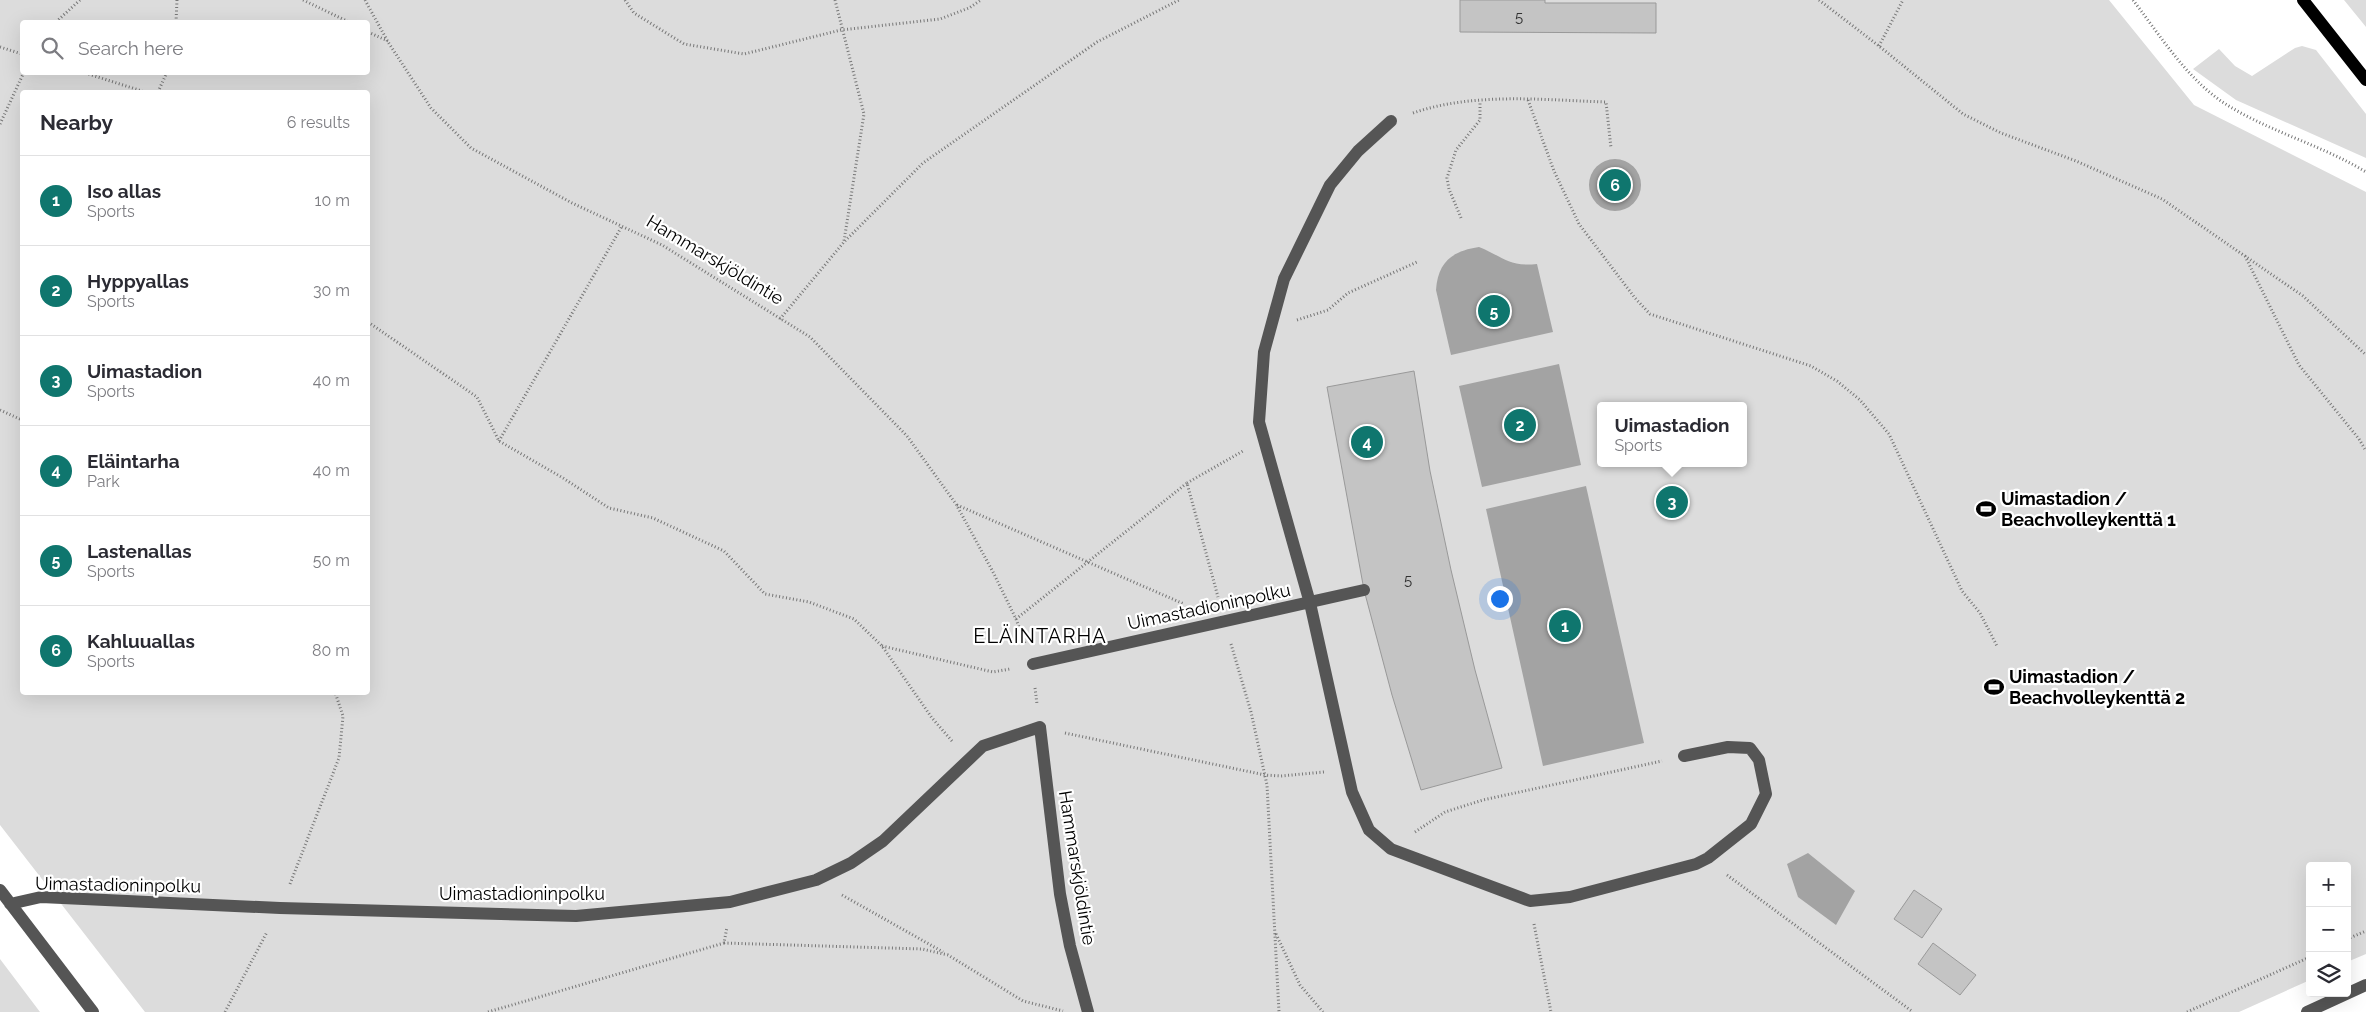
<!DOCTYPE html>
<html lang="en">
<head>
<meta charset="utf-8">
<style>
	body { margin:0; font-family:Raleway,sans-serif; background:#f7f7f7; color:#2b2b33 }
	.controls { position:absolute; right:15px; bottom:15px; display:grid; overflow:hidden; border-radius:5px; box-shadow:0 5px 20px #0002 }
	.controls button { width:45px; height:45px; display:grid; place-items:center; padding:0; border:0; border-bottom:1px solid #e1e1e2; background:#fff; color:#2b2b33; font:25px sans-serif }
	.you { position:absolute; left:1499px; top:598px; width:18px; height:18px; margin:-12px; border:4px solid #fff; border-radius:50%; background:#1a73e8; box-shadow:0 0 0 8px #1a73e833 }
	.badge { display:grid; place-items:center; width:32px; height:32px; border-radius:50%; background:#0f766e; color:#fff; font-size:16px; font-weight:700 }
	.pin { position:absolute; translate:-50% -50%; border:2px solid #fff; box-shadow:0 1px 5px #0006 }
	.popup { position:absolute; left:1597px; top:402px; width:150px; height:65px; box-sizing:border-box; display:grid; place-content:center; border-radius:5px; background:#fff; filter:drop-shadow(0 1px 4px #0005); font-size:16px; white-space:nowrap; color:#7c7c81 }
	.popup b { font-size:19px; color:#2b2b33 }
	.popup::after { content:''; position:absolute; left:50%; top:100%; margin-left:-10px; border:10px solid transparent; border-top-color:#fff }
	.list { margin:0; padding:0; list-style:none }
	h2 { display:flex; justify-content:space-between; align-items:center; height:65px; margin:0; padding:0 20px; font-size:21px }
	h2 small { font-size:16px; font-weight:400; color:#7c7c81 }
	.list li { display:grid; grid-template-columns:32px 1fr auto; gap:15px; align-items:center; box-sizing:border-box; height:90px; padding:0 20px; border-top:1px solid #e1e1e2 }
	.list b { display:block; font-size:19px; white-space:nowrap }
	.list p { margin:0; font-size:16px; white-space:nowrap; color:#7c7c81 }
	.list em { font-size:16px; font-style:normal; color:#7c7c81 }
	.icon { flex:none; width:28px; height:28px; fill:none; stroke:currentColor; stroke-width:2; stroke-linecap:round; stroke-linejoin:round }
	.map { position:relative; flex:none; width:2366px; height:1012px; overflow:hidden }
	.search { position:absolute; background:#fff; box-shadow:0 5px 20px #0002; left:20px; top:20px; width:350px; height:55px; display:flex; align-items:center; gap:12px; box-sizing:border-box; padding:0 18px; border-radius:5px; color:#7c7c81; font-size:19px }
	.panel { position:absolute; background:#fff; box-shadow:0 5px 20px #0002; left:20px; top:90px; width:350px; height:605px; border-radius:5px }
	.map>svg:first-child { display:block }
	.green { fill:#dcdcdc; fill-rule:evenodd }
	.water { fill:#a3a3a3 }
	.building { fill:#c4c4c4; stroke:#999 }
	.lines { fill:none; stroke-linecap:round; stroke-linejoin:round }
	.path { stroke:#777; stroke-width:3; stroke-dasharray:1 2.5; stroke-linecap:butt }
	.minor { stroke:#555; stroke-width:12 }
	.major { stroke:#000; stroke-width:12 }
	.labels { text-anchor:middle; stroke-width:4.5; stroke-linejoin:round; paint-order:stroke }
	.number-label { font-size:15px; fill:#313131 }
	.street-label { font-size:18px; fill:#000; stroke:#fff }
	.poi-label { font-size:18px; font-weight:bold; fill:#000; stroke:#fff; text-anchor:start }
	.quarter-label { font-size:20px; letter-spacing:1px; fill:#000; stroke:#fff }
</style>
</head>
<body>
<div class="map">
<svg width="2366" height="1012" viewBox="0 0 2366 1012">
	<rect width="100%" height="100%" fill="#fff"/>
	<path class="green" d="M 0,0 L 2109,0 L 2194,105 L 2366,192 L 2366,954 L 2347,962 L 2347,866 L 2310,866 L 2310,980 L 2239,1012 L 145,1012 L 0,825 ZM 22,22 L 368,22 L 368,72 L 22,72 ZM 22,92 L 368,92 L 368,692 L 22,692 ZM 1601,406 L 1743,406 L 1743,463 L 1601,463 Z
		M 2344,0 L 2366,0 L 2366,27 Z
		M 2302,46 L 2316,50 L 2366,114 L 2366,158 L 2236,100 L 2193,69 L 2219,49 L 2235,66 L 2252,76 L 2295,48 Z
		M 0,959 L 40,1012 L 0,1012 Z"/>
	<path class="water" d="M1589 185a26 26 0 1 1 52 0a26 26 0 1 1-52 0Z
		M 1479,247 C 1504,257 1508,267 1537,264 L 1553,332 L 1451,355 L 1436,290 C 1438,262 1452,251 1479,247 Z
		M 1559,364 L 1581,465 L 1482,487 L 1459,386 Z
		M 1586,486 L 1644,743 L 1543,766 L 1486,509 Z
		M 1808,853 L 1855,891 L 1836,925 L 1798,897 L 1787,864 Z"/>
	<path class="building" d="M 1460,0 L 1545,0 L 1545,3 L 1656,3 L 1656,33 L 1460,32 Z
		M 1414,371 L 1430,471 L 1451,570 L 1475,670 L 1502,768 L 1421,790 L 1392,695 L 1364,590 L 1327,387 Z
		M 1914,890 L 1942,909 L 1922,938 L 1894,919 Z
		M 1933,943 L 1976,975 L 1960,995 L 1918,964 Z"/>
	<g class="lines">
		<path class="path" d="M 303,0 L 349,22
			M 365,0 L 388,42 L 431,108 L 471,148 L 572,203 L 662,245 L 810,337 L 907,436 L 956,504 L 993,572 L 1016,619 L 1025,643
			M 625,0 L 634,13 L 684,44 L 744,54 L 841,30 L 940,19 L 969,8 L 981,0
			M 835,0 L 864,114 L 844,241
			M 1819,0 L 1879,46 L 1963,114 L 2001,133 L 2076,161 L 2162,199 L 2303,296 L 2366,355
			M 2133,0 C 2159,34 2185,76 2221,101 C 2266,131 2320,144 2366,172
			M 56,22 L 80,0
			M 176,22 L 177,0
			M 368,32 L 388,41
			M 1879,46 L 1903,0
			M 0,47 L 22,54
			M 82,72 L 145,92
			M 158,92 L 167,72
			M 1528,100 L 1554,171 L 1579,224 L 1635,298 L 1650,314 L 1811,366 L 1837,381 L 1860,400 L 1889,434 L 1962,591 L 1980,613 L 1997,646
			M 1413,113 C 1474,92 1543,100 1606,102 L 1611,148
			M 0,124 L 24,72
			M 1461,218 L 1449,189 L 1447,178 L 1456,150 L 1480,120 L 1480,101
			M 2245,256 L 2299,365 L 2359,439 L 2366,451
			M 780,319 L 844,242 L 923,163 L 1097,42 L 1179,0
			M 1297,320 L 1328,310 L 1348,293 L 1417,262
			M 368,322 L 477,397 L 499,441 L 563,478 L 609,508 L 653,518 L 724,551 L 765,594 L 809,602 L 854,619 L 882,646 L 932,718 L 952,741
			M 0,410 L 22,420
			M 499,441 L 622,226
			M 1187,483 L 1243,451
			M 957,505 L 1184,604
			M 1016,619 L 1187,483 L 1218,597
			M 1231,644 L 1251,712 L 1267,785 L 1279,1012
			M 882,646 L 993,672 L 1010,669
			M 1035,688 L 1037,704
			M 1065,733 L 1265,775 L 1281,776 L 1324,772
			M 1415,832 L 1445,812 L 1483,800 L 1662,761
			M 1727,875 L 1913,1012
			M 290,884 L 339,758 L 343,716 L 335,692
			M 842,895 L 943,952
			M 1534,924 L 1551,1012
			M 1276,934 L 1300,985 L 1323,1012
			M 2347,939 L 2366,931
			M 724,943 L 922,949 L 948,955 L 1023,1001 L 1063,1011
			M 225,1012 L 267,932
			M 488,1012 L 724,943 L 727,927
			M 2187,1012 L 2310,957"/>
		<path class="minor" d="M 1391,121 L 1358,151 L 1330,185 L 1284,279 L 1264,352 L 1259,422 L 1310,603 L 1352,792 L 1369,830 L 1391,849 L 1530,901 L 1570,897 L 1696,864 L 1708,858 L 1751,824 L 1766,794 L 1759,760 L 1750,748 L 1728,747 L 1684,756
			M 1033,664 L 1364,590
			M 0,890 L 93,1012
			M 10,904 L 41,897 L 280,908 L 576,916 L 730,902 L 816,880 L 851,863 L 883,841 L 983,746 L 1040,727 L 1060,894 L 1070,946 L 1088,1012
			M 2307,1012 L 2366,985"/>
		<path class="major" d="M 2303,0 L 2366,80"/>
	</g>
	<defs>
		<symbol id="stadium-bare" viewBox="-9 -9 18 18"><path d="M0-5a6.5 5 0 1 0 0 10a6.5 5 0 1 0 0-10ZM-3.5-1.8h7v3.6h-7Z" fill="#000" stroke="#fff" stroke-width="2.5" paint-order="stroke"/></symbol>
	</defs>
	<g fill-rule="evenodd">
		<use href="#stadium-bare" x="1972" y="495" width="28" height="28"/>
		<use href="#stadium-bare" x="1980" y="673" width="28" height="28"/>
	</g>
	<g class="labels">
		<g class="number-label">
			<text x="1519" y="22">5</text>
			<text x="1408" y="585">5</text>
		</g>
		<g class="street-label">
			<text transform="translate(715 260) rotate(31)" y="6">Hammarskjöldintie</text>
			<text transform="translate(1209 607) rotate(-12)" y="6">Uimastadioninpolku</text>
			<text transform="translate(1077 868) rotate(81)" y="6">Hammarskjöldintie</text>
			<text transform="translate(118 885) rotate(1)" y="6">Uimastadioninpolku</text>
			<text x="522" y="900">Uimastadioninpolku</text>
		</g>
		<g class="poi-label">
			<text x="2001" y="505">Uimastadion /<tspan x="2001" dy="21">Beachvolleykenttä 1</tspan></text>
			<text x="2009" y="683">Uimastadion /<tspan x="2009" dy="21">Beachvolleykenttä 2</tspan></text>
		</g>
		<g class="quarter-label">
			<text x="1040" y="643">ELÄINTARHA</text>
		</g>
	</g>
</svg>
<div class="controls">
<button>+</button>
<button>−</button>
<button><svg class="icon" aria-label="layers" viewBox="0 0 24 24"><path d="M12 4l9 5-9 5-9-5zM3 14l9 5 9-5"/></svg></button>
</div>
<div class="you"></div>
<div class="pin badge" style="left:1565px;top:626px">1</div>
<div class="pin badge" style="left:1520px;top:425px">2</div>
<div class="pin badge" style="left:1672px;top:502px">3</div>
<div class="popup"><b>Uimastadion</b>Sports</div>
<div class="pin badge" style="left:1367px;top:442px">4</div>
<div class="pin badge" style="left:1494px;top:311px">5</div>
<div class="pin badge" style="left:1615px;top:185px">6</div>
<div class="search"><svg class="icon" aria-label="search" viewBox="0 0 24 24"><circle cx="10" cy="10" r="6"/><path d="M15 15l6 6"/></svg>Search here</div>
<section class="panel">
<h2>Nearby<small>6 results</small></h2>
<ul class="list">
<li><span class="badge">1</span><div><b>Iso allas</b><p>Sports</p></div><em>10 m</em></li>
<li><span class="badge">2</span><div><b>Hyppyallas</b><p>Sports</p></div><em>30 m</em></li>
<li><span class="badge">3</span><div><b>Uimastadion</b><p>Sports</p></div><em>40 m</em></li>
<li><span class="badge">4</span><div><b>Eläintarha</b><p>Park</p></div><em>40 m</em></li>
<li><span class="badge">5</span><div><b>Lastenallas</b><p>Sports</p></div><em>50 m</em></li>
<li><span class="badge">6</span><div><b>Kahluuallas</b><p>Sports</p></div><em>80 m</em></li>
</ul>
</section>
</div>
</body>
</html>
